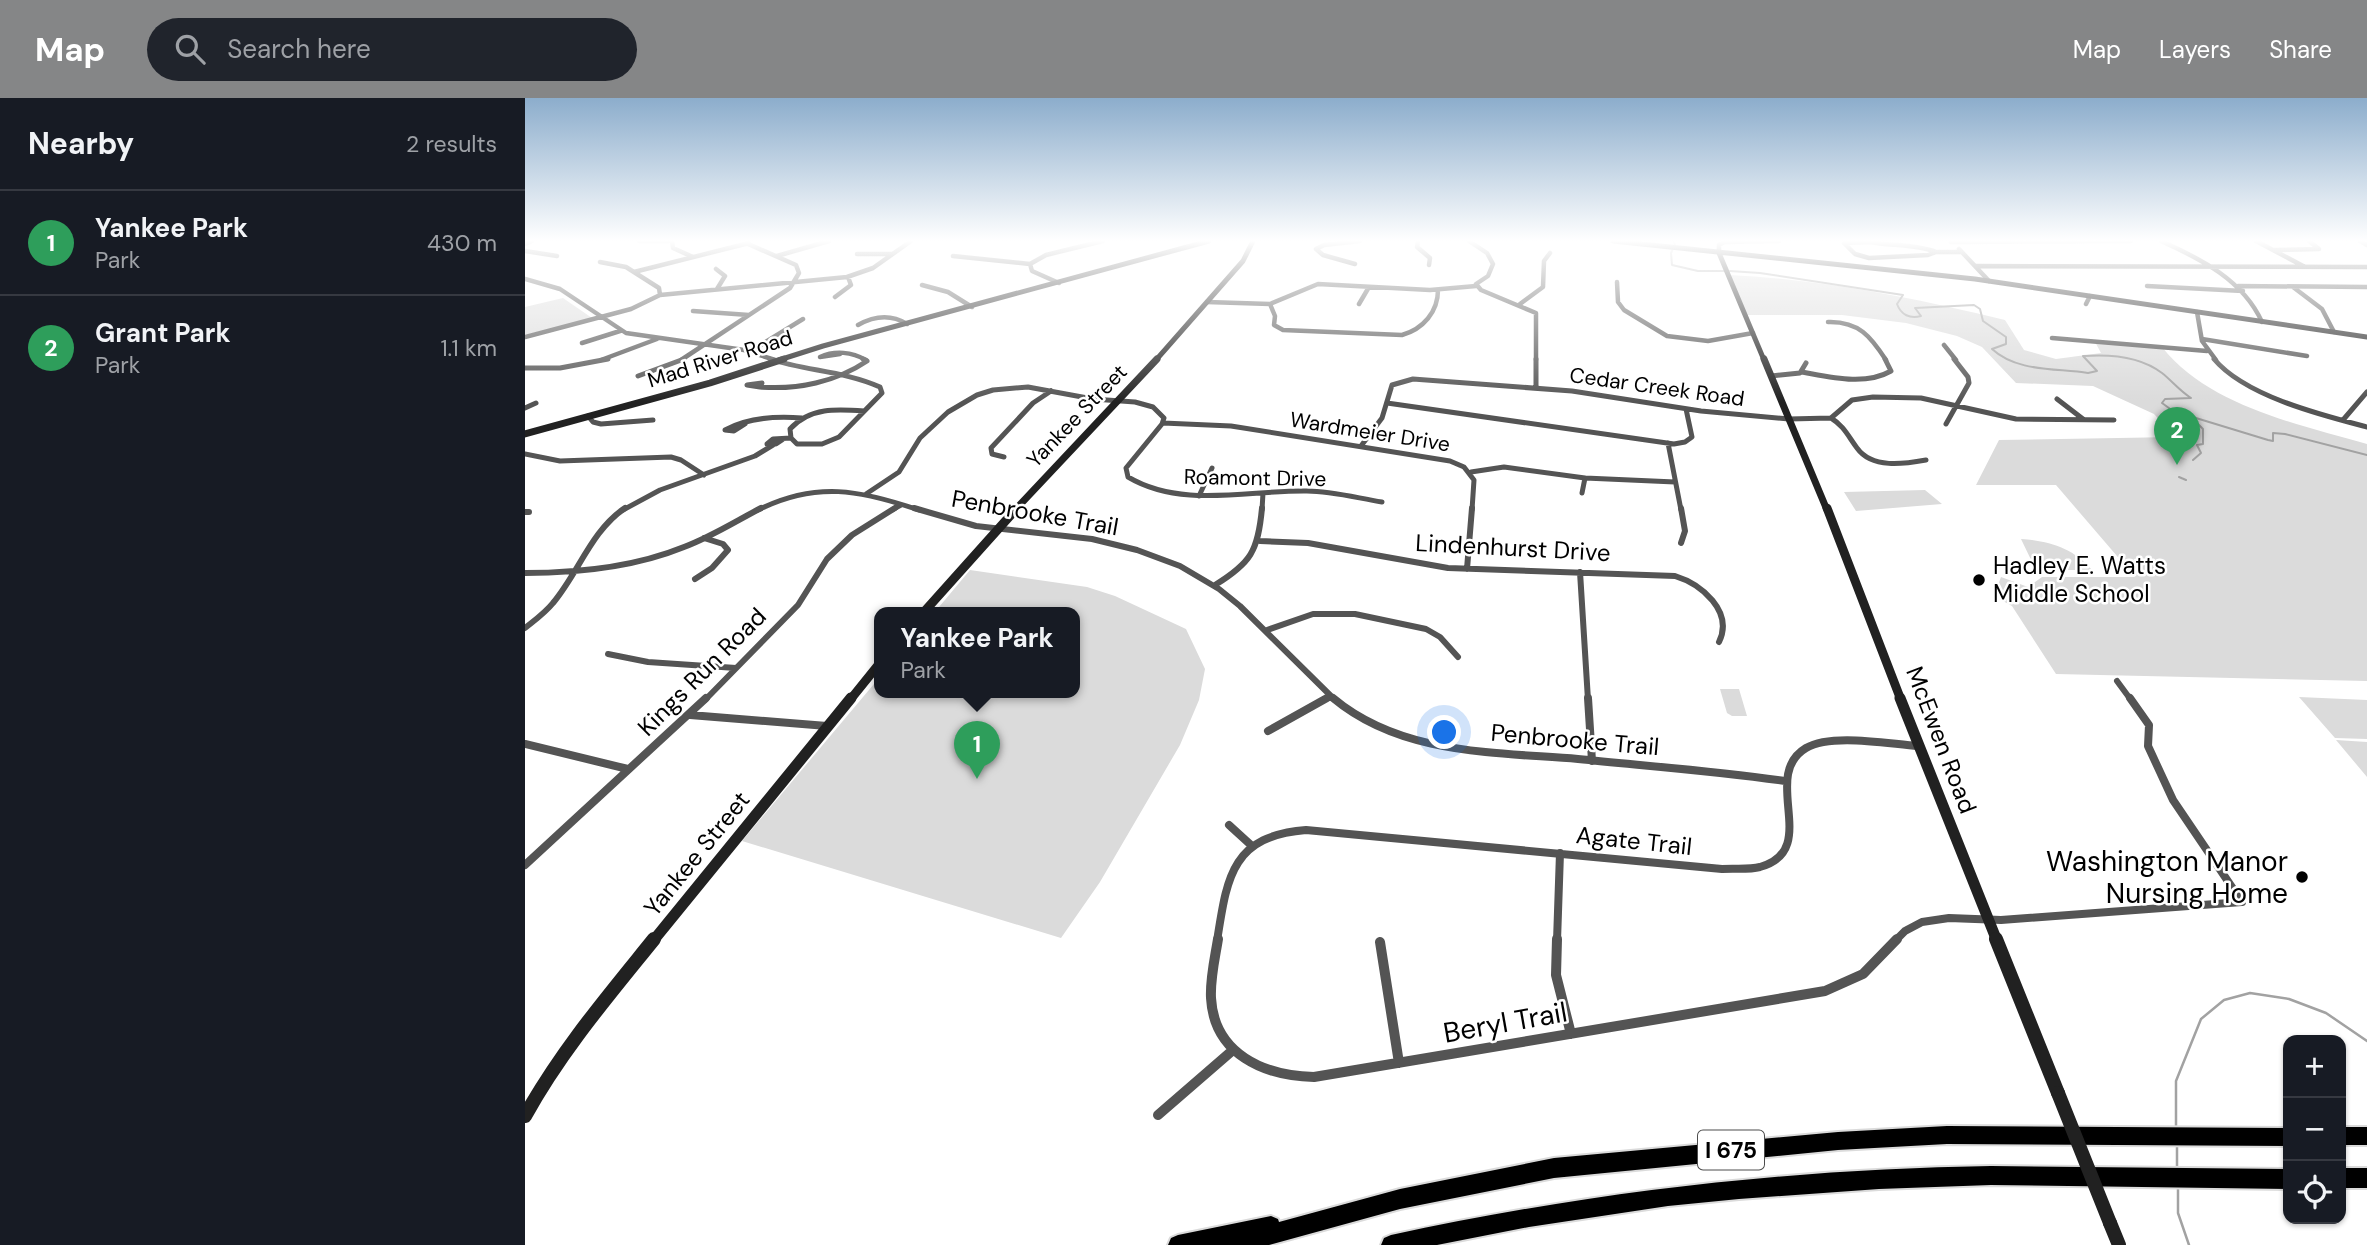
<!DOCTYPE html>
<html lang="en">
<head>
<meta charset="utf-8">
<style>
	body { margin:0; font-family:"DM Sans",sans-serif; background:#20242c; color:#f1f3f6 }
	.controls { position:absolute; right:21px; bottom:21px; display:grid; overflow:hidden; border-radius:14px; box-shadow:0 2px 5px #0004 }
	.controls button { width:63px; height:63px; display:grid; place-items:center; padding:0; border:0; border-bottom:2px solid #363941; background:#171b24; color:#f1f3f6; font:35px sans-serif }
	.you { position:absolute; left:920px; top:635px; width:24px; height:24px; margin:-18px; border:5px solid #fff; border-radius:50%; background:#1a73e8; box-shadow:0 0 0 10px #1a73e833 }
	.badge { display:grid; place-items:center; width:46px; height:46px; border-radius:50%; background:#858687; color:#fff; font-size:23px; font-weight:700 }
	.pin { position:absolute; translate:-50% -58px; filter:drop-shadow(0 2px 4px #0008) }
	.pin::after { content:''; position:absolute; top:37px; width:24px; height:21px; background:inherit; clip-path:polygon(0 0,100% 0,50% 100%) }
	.popup { position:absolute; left:349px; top:509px; width:206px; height:91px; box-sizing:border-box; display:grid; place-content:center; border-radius:14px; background:#171b24; filter:drop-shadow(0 2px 5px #0005); font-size:23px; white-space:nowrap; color:#9ea1a6 }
	.popup b { font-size:26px; color:#f1f3f6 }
	.popup::after { content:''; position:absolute; left:50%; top:100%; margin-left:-14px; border:14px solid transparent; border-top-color:#171b24 }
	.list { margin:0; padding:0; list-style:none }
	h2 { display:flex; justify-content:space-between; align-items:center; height:91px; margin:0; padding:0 28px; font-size:30px }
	h2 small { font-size:23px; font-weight:400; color:#9ea1a6 }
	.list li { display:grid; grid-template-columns:46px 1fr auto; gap:21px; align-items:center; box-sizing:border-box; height:105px; padding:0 28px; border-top:2px solid #363941 }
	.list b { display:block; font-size:26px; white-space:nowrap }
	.list p { margin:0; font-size:23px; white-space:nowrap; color:#9ea1a6 }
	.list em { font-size:23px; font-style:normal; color:#9ea1a6 }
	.icon { flex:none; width:38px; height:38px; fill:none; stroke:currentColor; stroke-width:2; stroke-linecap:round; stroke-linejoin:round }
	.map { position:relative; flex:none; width:1842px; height:1147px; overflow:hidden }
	header { display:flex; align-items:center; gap:42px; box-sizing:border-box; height:98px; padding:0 35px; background:#858687; color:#fff }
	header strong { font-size:33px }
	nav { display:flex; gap:38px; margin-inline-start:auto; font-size:24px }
	.search { width:490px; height:63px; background:#20242c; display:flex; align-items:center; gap:18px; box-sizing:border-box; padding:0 24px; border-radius:38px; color:#9ea1a6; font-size:26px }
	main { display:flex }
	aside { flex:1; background:#171b24 }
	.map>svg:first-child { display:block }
	.green { fill:#dbdbdb }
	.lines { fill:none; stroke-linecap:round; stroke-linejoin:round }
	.stream-far1 { stroke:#a2a2a2; stroke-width:2 }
	.stream { stroke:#a2a2a2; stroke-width:2.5 }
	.highway-casing { stroke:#dbdbdb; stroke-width:4 }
	.street-far4 { stroke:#545454; stroke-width:4.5 }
	.street-far3 { stroke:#545454; stroke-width:5 }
	.street-far2 { stroke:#545454; stroke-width:6 }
	.street-far1 { stroke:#545454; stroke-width:8 }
	.street { stroke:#545454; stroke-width:10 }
	.secondary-far4 { stroke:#212121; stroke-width:5 }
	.secondary-far3 { stroke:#212121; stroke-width:7 }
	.secondary-far2 { stroke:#212121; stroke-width:9 }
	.secondary-far1 { stroke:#212121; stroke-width:11 }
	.secondary { stroke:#212121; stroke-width:14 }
	.highway { fill:#000; fill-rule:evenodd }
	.secondary-bridge { stroke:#212121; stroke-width:14 }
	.poi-dot { fill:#000; stroke:#fff; stroke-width:2.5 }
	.labels { text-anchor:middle; stroke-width:5; stroke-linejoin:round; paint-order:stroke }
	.far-street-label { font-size:21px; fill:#000; stroke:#fff }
	.shield { fill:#fff; stroke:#4c4c4c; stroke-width:2 }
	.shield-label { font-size:23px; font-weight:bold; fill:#000 }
	.street-label { font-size:24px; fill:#000; stroke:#fff }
	.poi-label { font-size:24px; fill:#000; stroke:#fff; text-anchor:start }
	.near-poi-label { font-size:28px; fill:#000; stroke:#fff; text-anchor:end }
	.near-street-label { font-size:28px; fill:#000; stroke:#fff }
</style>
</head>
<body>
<header>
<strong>Map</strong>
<div class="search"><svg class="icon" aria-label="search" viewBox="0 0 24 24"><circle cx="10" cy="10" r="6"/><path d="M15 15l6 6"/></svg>Search here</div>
<nav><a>Map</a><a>Layers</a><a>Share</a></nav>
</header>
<main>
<aside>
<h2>Nearby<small>2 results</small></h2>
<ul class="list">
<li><span class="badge" style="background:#2e9e5b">1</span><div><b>Yankee Park</b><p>Park</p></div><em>430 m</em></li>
<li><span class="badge" style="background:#2e9e5b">2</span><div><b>Grant Park</b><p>Park</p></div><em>1.1 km</em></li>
</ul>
</aside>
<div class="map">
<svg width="1842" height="1147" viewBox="0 0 1842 1147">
	<rect width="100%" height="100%" fill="#fff"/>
	<path class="green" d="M 1203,177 C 1297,181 1389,200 1480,222 L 1499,252 L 1531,261 L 1576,255 L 1569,242 L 1637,249 C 1684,308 1772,326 1842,346 L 1842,583 L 1531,576 L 1487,508 L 1469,498 L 1476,479 L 1503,489 L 1517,479 L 1610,479 L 1531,387 L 1451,387 L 1474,342 L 1650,339 L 1629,316 L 1568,288 L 1491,285 L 1457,249 L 1432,238 L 1381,225 L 1317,217 L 1220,217 Z
		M 38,200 L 67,220 L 0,237 L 0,209 Z
		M 1400,392 L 1417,406 L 1331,413 L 1319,394 Z
		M 1496,441 C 1524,443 1548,450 1567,472 L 1517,472 L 1509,468 Z
		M 445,472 L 562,489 L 590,498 L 661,531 L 680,571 L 674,602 L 655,647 L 575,784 L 536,840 L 217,743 L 354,580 L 354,595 L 550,595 L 550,515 L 409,515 Z
		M 1195,591 L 1214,591 L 1222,618 L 1207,618 L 1202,615 Z
		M 1774,599 L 1842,602 L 1842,641 L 1810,640 Z
		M 1811,642 L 1842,644 L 1842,679 Z"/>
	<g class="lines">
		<path class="stream-far1" d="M 1148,143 L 1150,146 L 1146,155 L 1147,167 L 1173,173 L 1199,173
			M 1205,173 L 1235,175 L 1378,197 L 1372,206 C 1376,217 1385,221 1396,218 L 1390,210 L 1449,207 L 1455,211 L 1458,223 L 1481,239 L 1481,246 L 1467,251 C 1492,274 1530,270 1563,275 L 1572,273 L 1558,258 C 1585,256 1615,258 1637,275 C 1647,283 1655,293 1666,300 L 1640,301 L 1637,305 L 1648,313 L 1743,342 L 1748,343 L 1748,335 L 1760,336 L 1842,357
			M 1668,321 L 1678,331 L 1678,346 L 1672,347 L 1676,355 L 1668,362
			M 1654,379 L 1661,382"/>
		<path class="stream" d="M 1651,1029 L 1651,983 L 1676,921 L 1699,902 L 1725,895 L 1764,901 L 1801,915 L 1842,943
			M 1652,1045 L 1652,1071
			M 1653,1090 L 1653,1115 L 1664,1147"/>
		<defs>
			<path id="highway" d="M 1422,1028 L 1763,1030 L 1763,1048 L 1422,1046 L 1313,1052 L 1029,1080 L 875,1111 L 744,1147 L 643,1147 L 646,1140 L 653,1137 L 746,1118 L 753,1121 L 754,1124 L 875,1091 L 1029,1060 L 1313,1034 Z
				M 1816,1029 L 1842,1029 L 1842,1047 L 1816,1047 Z
				M 1466,1068 L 1763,1071 L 1763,1091 L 1466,1087 L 1354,1091 L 1214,1101 L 1143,1108 L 1004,1129 L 912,1147 L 856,1147 L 859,1140 L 866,1137 C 1064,1094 1264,1071 1466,1068 Z
				M 1816,1070 L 1842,1070 L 1842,1090 L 1816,1090 Z"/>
		</defs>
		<use href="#highway" class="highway-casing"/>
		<path class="street-far4" d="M 114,143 L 144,143
			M 147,143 L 148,150 L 168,159
			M 893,143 L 892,149 L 905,160 L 904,167
			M 944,143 L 962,155 L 968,166 L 963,178 L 951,186 L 956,192 L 1011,215 L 1011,262
			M 1636,143 C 1676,161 1718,182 1737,224
			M 1731,143 L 1780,169
			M 1835,143 L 1842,147
			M 1345,144 C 1366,148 1391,146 1411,154 L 1403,157 L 1344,160 L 1330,156 L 1319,145 Z
			M 1426,144 L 1606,143
			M 0,146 L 7,143
			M 1434,151 L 1464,183
			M 1749,152 L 1794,151 L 1784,143
			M 0,153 L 32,158
			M 1411,154 L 1436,154
			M 1194,155 L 1194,147 L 1199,144 L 1254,143
			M 332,156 L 367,156
			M 252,158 L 304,143
			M 428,158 L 505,166
			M 830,166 L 798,157 L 791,151 L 799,147 L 835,143
			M 1451,168 L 1842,169
			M 191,171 L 200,178 L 192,191
			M 109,174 L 224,145
			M 0,181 L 35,191 L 101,235 L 219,252 L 250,262
			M 1092,184 L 1093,204 L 1099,212 L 1142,238 L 1183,243 L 1228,235
			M 534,185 L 507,173 L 505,166 L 521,157 L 578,143
			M 397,187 L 423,194 L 447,209
			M 1622,188 L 1718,193
			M 1713,188 L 1842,189
			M 1768,189 L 1797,211 L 1809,234
			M 135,197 L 322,179 L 348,170 L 386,143
			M 310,199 L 326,187 L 323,179
			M 682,204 L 745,206 L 793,186 L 905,192 L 951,188
			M 745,206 L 750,218 L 749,227 L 758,232 L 877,237 C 898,231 913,214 913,192
			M 834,206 L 844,189
			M 995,206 L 1018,189 L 1019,163 L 1025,155
			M 1561,206 L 1565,198
			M 168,213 L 224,217
			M 1672,214 L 1677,243 L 1691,262
			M 1303,224 C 1334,223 1346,239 1361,262
			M 333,227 C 349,218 366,216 382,226
			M 0,239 L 106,211 L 135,197 L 134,190 L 101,169 L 75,164
			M 1527,240 L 1682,253
			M 1677,241 L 1782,258
			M 57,245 L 95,233
			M 1419,247 L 1431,262
			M 226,253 L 278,221
			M 315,256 L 295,259 C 310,252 327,254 341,262
			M 76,262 L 132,241
			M 156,262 L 265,190 L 274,175 L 271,167 L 221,145"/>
		<path class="street-far3" d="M 245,261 C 281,273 319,273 355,289 L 357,295 L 314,339 L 297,346 L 272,346 L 266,340 L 265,331 C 285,309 312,311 339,313
			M 1011,261 L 1011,290
			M 1689,261 C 1720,298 1796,317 1842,329
			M 0,270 L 35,270 L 83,261
			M 1277,274 C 1305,279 1340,288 1366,273 L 1360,261
			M 113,278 L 159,261
			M 1246,278 L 1275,275 L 1281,265
			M 237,285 L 235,289 L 222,287 Z
			M 235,289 C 272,292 311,284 342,263 L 338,261
			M 1532,301 L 1558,321
			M 862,305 L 1149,346 L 1160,344 L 1167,339 L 1161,311
			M 0,310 L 11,305
			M 63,318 L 68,324 L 76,326 L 128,322
			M 1306,320 C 1319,328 1323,338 1332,350 C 1347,371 1379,366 1401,362
			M 1818,322 L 1842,294
			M 638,325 L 706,328 L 925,363 L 939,369 L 949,382 L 947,412
			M 220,326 L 209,333 L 200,332 C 222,320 252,318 277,320
			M 1421,326 L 1444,285 L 1443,279 L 1429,261
			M 257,342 L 251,346 L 242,346 L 248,341 L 266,340
			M 1143,345 L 1156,412
			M 836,348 L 857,320 L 867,287 L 888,281 L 1047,293 L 1176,313 L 1264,321 L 1306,320 L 1327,302 L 1348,299 L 1396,300 L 1491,321 L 1589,322
			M 0,356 L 35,363 L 146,359 L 156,362 L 179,377
			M 479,359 L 467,356 L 466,350 L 508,305 L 526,293
			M 946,374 L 979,369 L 1060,380 L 1150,384
			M 1057,395 L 1060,380
			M 341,396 L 374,374 L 395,340 L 423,314 L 452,297 L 468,292 L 503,289 L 568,301 L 610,304 L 628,309 L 639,320 L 637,326 L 601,370 L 603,379 C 657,411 723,392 782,393 C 807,393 832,400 857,404
			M 674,398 L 687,370
			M 98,412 L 135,392 L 230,358 L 248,347
			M 233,412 C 291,383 335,392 394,412
			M 367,412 L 376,407
			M 737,412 L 738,395"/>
		<path class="street-far2" d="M 389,410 L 451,428 L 567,441 L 612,452 L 655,468 L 694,491 L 715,508 L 810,602
			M 1156,410 L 1160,433 L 1156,445
			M 0,414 L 4,414
			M 735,443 L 783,445 L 923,470 L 1150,478 C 1176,486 1209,513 1194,544
			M 942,471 L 947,410
			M 1055,474 L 1063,602
			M 0,475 C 53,475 110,469 159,449 C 186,439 211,423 236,410
			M 170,481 L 187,470 L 203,452 L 198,446 L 179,440
			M 690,487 C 726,465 733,453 737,410
			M 0,530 C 10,522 20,515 28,505 C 54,474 66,433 100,410
			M 742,532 L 788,516 L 830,516 L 901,531 L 915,539 L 933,559
			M 83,556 L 123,564 L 211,570
			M 1592,583 L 1606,602
			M 180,602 L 273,507 L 302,461 L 327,437 L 370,410
			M 798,602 L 804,599"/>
		<path class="street-far1" d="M 808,600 C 876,657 969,654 1053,661 C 1122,668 1191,673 1260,683
			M 1063,600 L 1067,663
			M 165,617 L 302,628
			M 743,633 L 802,600
			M 0,646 L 103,671
			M 704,727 L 727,748
			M 0,767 L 181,600
			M 692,843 C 702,780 706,738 781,732 L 1197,771 C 1209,770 1223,772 1235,769 C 1297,752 1234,678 1281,650 C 1307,635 1363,646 1393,648
			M 1032,843 L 1035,755
			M 1370,843 L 1380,833 L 1397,824 L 1424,820 L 1476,822 L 1717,804 L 1648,702 L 1623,648 L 1624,627 L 1605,600"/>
		<path class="street" d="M 693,841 C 690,860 685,880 686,900 C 689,956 739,978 789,979 L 1300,893 L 1338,876 L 1372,841
			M 1032,841 L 1031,877 L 1046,936
			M 855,844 L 874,965
			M 633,1017 L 708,952"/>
		<path class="secondary-far4" d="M 1088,143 L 1450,181 L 1842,239
			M 1194,155 L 1239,262
			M 254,262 L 298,248 L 684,143
			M 631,262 L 718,163 L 728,143"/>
		<path class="secondary-far3" d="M 1239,261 L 1302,412
			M 0,336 L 185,285 L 259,261
			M 490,412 L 632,261"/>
		<path class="secondary-far2" d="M 1302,410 L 1376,602
			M 398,515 L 492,410
			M 325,602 L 354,566"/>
		<path class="secondary-far1" d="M 1375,600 L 1472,843
			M 128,843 L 326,600"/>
		<path class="secondary" d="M 1471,841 L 1533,995
			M 0,1018 C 36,953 83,898 129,841
			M 1585,1125 L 1594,1147"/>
		<use href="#highway" class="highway"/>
		<path class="secondary-bridge" d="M 1533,995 L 1585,1125"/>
	</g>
	<linearGradient id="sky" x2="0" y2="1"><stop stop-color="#8cadcc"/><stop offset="0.47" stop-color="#fff"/><stop offset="1" stop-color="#fff" stop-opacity="0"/></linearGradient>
	<rect width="1842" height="304" fill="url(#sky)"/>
	<g class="poi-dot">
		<circle cx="1454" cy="482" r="7"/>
		<circle cx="1777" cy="779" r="7"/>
	</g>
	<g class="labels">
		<g class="far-street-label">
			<text transform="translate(195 261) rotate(-17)" y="7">Mad River Road</text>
			<text transform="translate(1132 289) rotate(8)" y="7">Cedar Creek Road</text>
			<text transform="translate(552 318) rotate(-46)" y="7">Yankee Street</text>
			<text transform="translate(845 334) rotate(9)" y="7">Wardmeier Drive</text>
			<text transform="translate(730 380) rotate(1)" y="7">Roamont Drive</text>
		</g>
		<rect class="shield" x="1173" y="1032.5" width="66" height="39" rx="5"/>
		<g class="shield-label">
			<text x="1206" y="1060">I 675</text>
		</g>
		<g class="street-label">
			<text transform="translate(510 415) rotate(10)" y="8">Penbrooke Trail</text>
			<text transform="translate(988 450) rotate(3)" y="8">Lindenhurst Drive</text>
			<text transform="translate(177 574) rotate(-45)" y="8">Kings Run Road</text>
			<text transform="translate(1050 642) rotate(5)" y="8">Penbrooke Trail</text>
			<text transform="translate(1416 642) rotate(69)" y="8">McEwen Road</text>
			<text transform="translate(1109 743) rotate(6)" y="8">Agate Trail</text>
			<text transform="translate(172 756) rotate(-51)" y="8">Yankee Street</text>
		</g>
		<g class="poi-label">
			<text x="1468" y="476">Hadley E. Watts<tspan x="1468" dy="28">Middle School</tspan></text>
		</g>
		<g class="near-poi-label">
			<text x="1763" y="773">Washington Manor<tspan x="1763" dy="32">Nursing Home</tspan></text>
		</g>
		<g class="near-street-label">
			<text transform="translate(980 924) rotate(-10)" y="10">Beryl Trail</text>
		</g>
	</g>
</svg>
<div class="controls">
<button>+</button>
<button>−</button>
<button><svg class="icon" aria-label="locate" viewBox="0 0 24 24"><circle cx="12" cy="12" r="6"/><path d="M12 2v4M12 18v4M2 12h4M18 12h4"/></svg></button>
</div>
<div class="you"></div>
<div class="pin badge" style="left:452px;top:681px;background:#2e9e5b">1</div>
<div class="popup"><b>Yankee Park</b>Park</div>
<div class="pin badge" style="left:1652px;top:367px;background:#2e9e5b">2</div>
</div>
</main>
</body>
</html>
